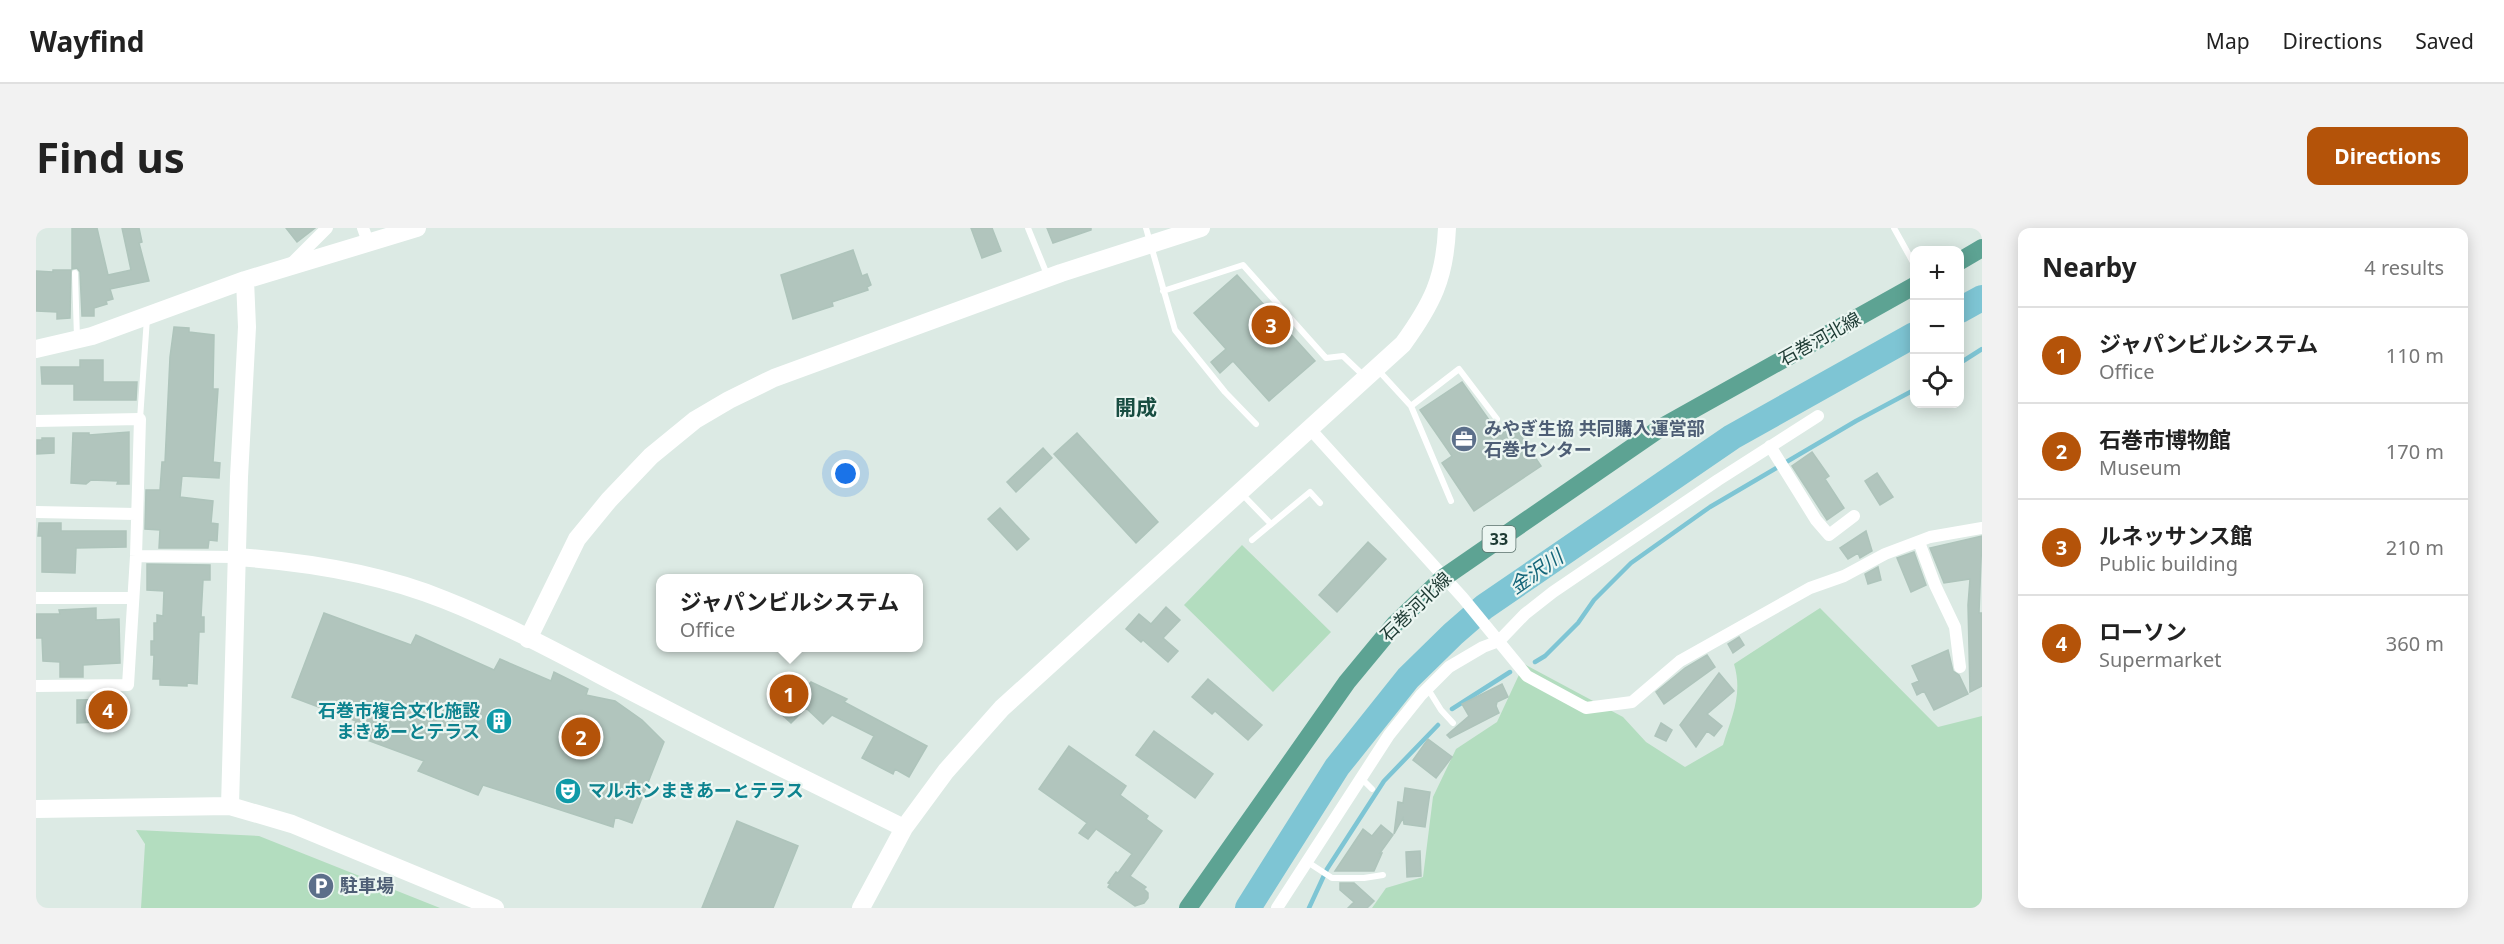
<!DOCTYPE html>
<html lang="en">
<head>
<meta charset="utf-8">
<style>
	body { margin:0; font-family:"Noto Sans","Noto Sans JP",sans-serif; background:#f2f2f2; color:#222 }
	.controls { position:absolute; right:18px; top:18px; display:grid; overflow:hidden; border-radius:12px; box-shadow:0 3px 15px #0003 }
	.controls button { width:54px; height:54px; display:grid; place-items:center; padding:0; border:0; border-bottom:2px solid #e0e0e0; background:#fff; color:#222; font:30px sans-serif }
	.you { position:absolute; left:810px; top:246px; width:21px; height:21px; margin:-15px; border:4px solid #fff; border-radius:50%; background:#1a73e8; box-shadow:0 0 0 9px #1a73e833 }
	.badge { display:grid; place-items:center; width:39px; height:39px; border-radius:50%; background:#b45309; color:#fff; font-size:20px; font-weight:700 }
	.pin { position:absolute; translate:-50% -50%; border:3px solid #fff; box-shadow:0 2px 6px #0006 }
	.popup { position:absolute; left:620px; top:346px; width:267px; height:78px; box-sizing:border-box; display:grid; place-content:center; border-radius:12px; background:#fff; filter:drop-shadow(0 2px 4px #0005); font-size:20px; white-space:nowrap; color:#767676 }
	.popup b { font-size:22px; color:#222 }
	.popup::after { content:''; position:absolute; left:50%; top:100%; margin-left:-12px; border:12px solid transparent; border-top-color:#fff }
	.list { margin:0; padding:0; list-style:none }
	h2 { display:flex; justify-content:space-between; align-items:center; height:78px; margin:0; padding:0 24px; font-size:26px }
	h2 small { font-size:20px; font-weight:400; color:#767676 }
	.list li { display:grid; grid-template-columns:39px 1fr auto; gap:18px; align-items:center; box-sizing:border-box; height:96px; padding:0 24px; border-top:2px solid #e0e0e0 }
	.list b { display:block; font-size:22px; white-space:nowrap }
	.list p { margin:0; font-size:20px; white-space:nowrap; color:#767676 }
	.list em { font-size:20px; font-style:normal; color:#767676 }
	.icon { flex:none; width:33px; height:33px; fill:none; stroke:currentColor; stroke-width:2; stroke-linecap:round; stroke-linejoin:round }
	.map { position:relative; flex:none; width:1946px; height:680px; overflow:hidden; border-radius:12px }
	header { display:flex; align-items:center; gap:36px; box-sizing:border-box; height:84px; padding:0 30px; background:#fff; border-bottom:2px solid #e0e0e0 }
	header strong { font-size:28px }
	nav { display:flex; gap:33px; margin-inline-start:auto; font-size:21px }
	.intro { display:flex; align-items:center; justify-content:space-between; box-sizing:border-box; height:144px; padding:0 36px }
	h1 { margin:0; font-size:42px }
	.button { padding:15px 27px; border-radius:12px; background:#b45309; color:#fff; font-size:21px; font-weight:700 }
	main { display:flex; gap:36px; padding:0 36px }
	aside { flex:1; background:#fff; border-radius:12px; box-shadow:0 3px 15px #0003 }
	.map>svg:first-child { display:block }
	.green { fill:#b3ddbf }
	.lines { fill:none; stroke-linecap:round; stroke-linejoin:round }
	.stream { stroke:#7ec5d4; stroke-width:4.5 }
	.river { stroke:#7ec5d4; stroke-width:26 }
	.building { fill:#b1c5bd; stroke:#aec4bb; stroke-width:1.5 }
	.lane { stroke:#fff; stroke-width:6 }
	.street { stroke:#fff; stroke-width:12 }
	.secondary { stroke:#fff; stroke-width:18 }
	.primary { stroke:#5da393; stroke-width:18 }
	.labels { text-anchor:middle; stroke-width:4.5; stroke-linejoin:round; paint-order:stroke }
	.shield { fill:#ecf6f2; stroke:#5b726c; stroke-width:1.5 }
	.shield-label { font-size:16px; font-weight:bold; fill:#1d3a33 }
	.street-label { font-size:18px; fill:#1d3a33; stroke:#ecf6f2 }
	.service-label { font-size:18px; font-weight:bold; fill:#4e5e75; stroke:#ecf6f2; text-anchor:start }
	.culture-label { font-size:18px; font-weight:bold; fill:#0d838f; stroke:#ecf6f2; text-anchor:end }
	.water-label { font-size:20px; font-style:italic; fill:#146579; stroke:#ecf6f2 }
	.quarter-label { font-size:21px; font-weight:bold; fill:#184d41; stroke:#ecf6f2 }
</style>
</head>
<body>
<header>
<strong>Wayfind</strong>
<nav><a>Map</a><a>Directions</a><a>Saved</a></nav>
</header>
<div class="intro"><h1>Find us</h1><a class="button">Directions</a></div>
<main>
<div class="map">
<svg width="1946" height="680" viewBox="0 0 1946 680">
	<rect width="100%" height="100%" fill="#dceae4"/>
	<path class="green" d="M 1206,317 L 1295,404 L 1237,464 L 1148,377 Z
		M 1784,380 L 1902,499 L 1946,488 L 1946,680 L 1336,680 L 1350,660 L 1387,649 L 1397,569 L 1420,521 L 1461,494 L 1488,436 L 1587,489 L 1610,514 L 1649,539 L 1687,517 C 1696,488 1707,466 1698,436 Z
		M 100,602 L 223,608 L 404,680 L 105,680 L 109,616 Z"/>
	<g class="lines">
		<path class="stream" d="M 1924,135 L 1946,121
			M 1499,434 L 1509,428 L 1542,395 L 1558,372 L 1595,335 L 1674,279 L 1820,193 L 1878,162
			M 1416,481 L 1474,444
			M 1273,680 L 1291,641 L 1348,553 L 1402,497"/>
		<path class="river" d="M 1924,82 L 1946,70
			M 1212,680 L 1301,539 L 1372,450 L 1417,406 L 1448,379 L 1696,209 L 1878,107"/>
	</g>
	<path class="building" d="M 36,0 L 61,0 L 72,47 L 95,42 L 86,0 L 103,0 L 106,14 L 103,15 L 113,53 L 74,61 L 77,71 L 70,73 L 71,76 L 58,80 L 58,88 L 46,88 L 44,44 L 41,40 L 36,41 Z
		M 250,0 L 279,0 L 261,14 Z
		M 935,0 L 956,0 L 965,23 L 946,30 Z
		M 1011,0 L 1055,0 L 1055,2 L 1017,15 Z
		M 817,22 L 826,48 L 831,46 L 835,57 L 831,59 L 832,62 L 796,74 L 797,78 L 757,91 L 745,47 Z
		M 17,42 L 35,42 L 34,90 L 21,91 L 21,84 L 0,83 L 0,43 L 17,44 Z
		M 1201,47 L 1279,133 L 1233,173 L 1197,133 L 1184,145 L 1175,134 L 1190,121 L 1158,85 Z
		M 138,99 L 153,100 L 153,104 L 178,107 L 177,161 L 182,161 L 177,234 L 184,235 L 183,250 L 146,248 L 144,269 L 177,273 L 175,295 L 182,296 L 181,313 L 173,312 L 172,320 L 123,320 L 124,302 L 109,301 L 110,262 L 124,262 L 126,234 L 129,234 L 134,129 Z
		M 44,132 L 67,132 L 67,154 L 101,154 L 100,172 L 38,172 L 38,156 L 6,156 L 5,139 L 44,139 Z
		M 1426,154 L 1463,206 L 1477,196 L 1505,238 L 1438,283 L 1406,235 L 1416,228 L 1384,182 Z
		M 93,204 L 93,256 L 81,256 L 82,253 L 55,252 L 50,256 L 35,255 L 37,205 L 53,205 L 53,207 Z
		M 1041,205 L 1122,294 L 1100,315 L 1018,226 Z
		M 6,210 L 18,210 L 18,225 L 1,226 L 1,212 L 6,212 Z
		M 1007,220 L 1016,230 L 980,264 L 971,254 Z
		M 1776,224 L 1793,248 L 1789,251 L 1808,280 L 1791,292 L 1756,238 Z
		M 1841,245 L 1857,269 L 1844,277 L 1829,253 Z
		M 964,280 L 993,311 L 981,322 L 952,291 Z
		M 3,295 L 25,295 L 25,303 L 90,303 L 90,319 L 40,320 L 39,345 L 6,344 L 6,308 L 2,308 Z
		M 1830,303 L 1836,323 L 1824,330 L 1822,325 L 1812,331 L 1804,320 Z
		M 1946,308 L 1943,385 L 1946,385 L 1946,458 L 1934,464 L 1932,377 L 1934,351 L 1908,355 L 1894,320 Z
		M 1332,314 L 1350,331 L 1301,384 L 1283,367 Z
		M 1878,324 L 1890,357 L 1875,364 L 1861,330 Z
		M 111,336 L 174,337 L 174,352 L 167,352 L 165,389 L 168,389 L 168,404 L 163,404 L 161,456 L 151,455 L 151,458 L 124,457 L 124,451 L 117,451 L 118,427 L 115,427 L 115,413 L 118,413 L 118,395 L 121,395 L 121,387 L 127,388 L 128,363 L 111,362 Z
		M 1842,339 L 1845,352 L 1832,356 L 1829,346 Z
		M 1130,379 L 1144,392 L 1127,410 L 1142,423 L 1132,434 L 1107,412 L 1105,414 L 1090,401 L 1103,386 L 1115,396 Z
		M 60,380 L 60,392 L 83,391 L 84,435 L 47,437 L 47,449 L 24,449 L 24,434 L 7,433 L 6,410 L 0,410 L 0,386 L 24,386 L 23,382 Z
		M 288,385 L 375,417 L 380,407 L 458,442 L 464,431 L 515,453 L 518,444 L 552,461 L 550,467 L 579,473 L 606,492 L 628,514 L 596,595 L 579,589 L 577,599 L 447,557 L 442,567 L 382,543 L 388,533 L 315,506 L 320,493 L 256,469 Z
		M 1703,409 L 1708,417 L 1697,425 L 1692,416 Z
		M 1912,422 L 1917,443 L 1923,447 L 1932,466 L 1898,482 L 1888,463 L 1881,467 L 1876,456 L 1883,453 L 1876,438 Z
		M 1671,427 L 1679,439 L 1628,476 L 1620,464 L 1649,440 Z
		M 1683,445 L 1698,463 L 1671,486 L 1686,498 L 1678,508 L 1671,503 L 1660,519 L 1644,497 Z
		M 1172,451 L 1226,497 L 1212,512 L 1179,483 L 1176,486 L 1156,469 Z
		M 775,454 L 811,471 L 808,474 L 891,518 L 873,549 L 859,541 L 857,546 L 826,530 L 838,508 L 796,487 L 787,496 L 770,480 L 755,495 L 743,484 L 769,457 L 770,459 Z
		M 1466,456 L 1472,469 L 1461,474 L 1460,478 L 1463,485 L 1414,510 L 1411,507 L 1433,488 L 1426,476 Z
		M 83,471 L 84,493 L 41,495 L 41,472 Z
		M 1625,495 L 1636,502 L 1630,513 L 1619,508 Z
		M 1118,503 L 1177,546 L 1159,570 L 1100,527 Z
		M 1392,511 L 1416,529 L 1400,550 L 1377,532 Z
		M 1033,518 L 1090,558 L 1084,567 L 1112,588 L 1110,591 L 1126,603 L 1094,648 L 1110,659 L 1108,661 L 1112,665 L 1112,670 L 1108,675 L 1099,678 L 1072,659 L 1074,656 L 1072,655 L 1080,644 L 1082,645 L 1096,626 L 1060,601 L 1052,611 L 1043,605 L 1051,595 L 1003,561 Z
		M 1369,560 L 1394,564 L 1389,599 L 1368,596 L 1367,590 L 1358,606 L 1362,574 L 1367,575 Z
		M 701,593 L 762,618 L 737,680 L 666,680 Z
		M 1345,597 L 1357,607 L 1344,625 L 1346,625 L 1338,643 L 1299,643 L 1327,601 L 1336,608 Z
		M 1384,623 L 1385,648 L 1371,649 L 1370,624 Z
		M 1304,655 L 1318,655 L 1338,673 L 1331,680 L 1312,680 L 1318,674 L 1304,662 Z"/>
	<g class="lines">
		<path class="lane" d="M 992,0 L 1012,49
			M 1110,0 L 1139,102 L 1189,164 L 1220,196
			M 1858,0 L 1878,36
			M 39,45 L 41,110
			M 1127,63 L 1207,37 L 1290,130 L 1307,128 L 1328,148
			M 1342,142 L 1375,178 L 1423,141 L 1461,191
			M 1375,178 L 1415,273
			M 104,191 L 111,90
			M 1206,266 L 1235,296
			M 1216,312 L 1274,264 L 1284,275
			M 1392,461 L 1405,482 L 1417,495
			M 1324,549 L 1336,561
			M 1270,633 L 1296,650 L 1328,650 L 1347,647"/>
		<path class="street" d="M 327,0 L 332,14
			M 254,37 L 291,0
			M 0,193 L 104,191 L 100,328 L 92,457 L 0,458
			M 1275,202 L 1427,370 L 1491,448 L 1550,480 L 1596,474 L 1644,433 L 1774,360 L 1808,348 L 1849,326 L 1894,309 L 1946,300
			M 1734,218 L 1780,292 L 1793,307 L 1818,288
			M 0,284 L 100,286
			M 1883,314 L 1899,357 L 1919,399 L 1924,439
			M 100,328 L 201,329
			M 0,370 L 97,370
			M 1241,680 L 1353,507 L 1385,467 L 1413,439 L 1447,419 L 1463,413 L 1489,386 L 1517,364 L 1682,252 L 1782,188"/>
		<path class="secondary" d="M 0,121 L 56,108 L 209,52 L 381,0
			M 201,329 C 271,334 343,345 409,372 C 482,401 551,441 620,476 C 702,519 785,559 868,600
			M 492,411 L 541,311 L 573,272 L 615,228 L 659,192 L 693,172 L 738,150 L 1025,45 L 1165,0
			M 194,578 L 203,249 L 211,99 L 209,52
			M 0,581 L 194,578 L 256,596 L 459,680
			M 825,680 L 868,600 L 910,543 L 966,480 L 1367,116 C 1396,76 1409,50 1411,0"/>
		<path class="primary" d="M 1924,33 L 1946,20
			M 1152,680 L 1311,454 L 1359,396 L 1407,350 L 1626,199 L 1878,58"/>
	</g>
	<defs>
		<symbol id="office-disc" viewBox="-11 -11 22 22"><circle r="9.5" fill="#5c6f8a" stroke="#ecf6f2"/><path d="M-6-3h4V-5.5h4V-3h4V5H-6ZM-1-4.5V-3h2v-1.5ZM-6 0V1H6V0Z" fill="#fff"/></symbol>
		<symbol id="building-disc" viewBox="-11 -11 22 22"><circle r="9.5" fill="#0f9aa8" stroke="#ecf6f2"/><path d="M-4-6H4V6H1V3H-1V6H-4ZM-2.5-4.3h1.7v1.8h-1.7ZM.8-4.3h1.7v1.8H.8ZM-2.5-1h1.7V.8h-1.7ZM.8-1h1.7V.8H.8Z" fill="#fff"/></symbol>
		<symbol id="theatre-disc" viewBox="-11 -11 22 22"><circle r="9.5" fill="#0f9aa8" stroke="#ecf6f2"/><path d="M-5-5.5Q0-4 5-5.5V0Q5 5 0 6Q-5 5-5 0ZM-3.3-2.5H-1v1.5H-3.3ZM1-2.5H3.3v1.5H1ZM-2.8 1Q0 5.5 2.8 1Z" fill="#fff"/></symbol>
		<symbol id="parking-disc" viewBox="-11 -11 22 22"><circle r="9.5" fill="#5c6f8a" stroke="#ecf6f2"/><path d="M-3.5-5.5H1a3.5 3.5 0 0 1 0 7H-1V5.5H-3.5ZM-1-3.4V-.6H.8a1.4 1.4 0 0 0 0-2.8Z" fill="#fff"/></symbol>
	</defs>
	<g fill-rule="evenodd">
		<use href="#office-disc" x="1413" y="196" width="30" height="30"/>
		<use href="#building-disc" x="448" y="478" width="30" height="30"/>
		<use href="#theatre-disc" x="517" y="548" width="30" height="30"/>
		<use href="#parking-disc" x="270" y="643" width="30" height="30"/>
	</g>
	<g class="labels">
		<rect class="shield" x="1446.5" y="298" width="33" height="26" rx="4.5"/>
		<g class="shield-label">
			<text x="1463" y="317">33</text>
		</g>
		<g class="street-label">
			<text transform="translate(1784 111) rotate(-29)" y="6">石巻河北線</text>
			<text transform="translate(1380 379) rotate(-44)" y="6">石巻河北線</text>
		</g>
		<g class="service-label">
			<text x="1448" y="207">みやぎ生協 共同購入運営部<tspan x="1448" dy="21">石巻センター</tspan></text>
			<text x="304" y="664">駐車場</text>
		</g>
		<g class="culture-label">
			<text x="444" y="489">石巻市複合文化施設<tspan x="444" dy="21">まきあーとテラス</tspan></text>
			<text x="552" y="569" text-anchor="start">マルホンまきあーとテラス</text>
		</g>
		<g class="water-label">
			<text transform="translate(1500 344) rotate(-35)" y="7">金沢川</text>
		</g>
		<g class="quarter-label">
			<text x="1100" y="187">開成</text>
		</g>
	</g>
</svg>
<div class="controls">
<button>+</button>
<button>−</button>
<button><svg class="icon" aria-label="locate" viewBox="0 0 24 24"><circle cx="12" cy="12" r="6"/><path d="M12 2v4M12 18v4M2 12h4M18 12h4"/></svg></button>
</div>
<div class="you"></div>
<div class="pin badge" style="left:753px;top:466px">1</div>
<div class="popup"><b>ジャパンビルシステム</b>Office</div>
<div class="pin badge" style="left:545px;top:509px">2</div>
<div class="pin badge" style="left:1235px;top:97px">3</div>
<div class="pin badge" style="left:72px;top:482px">4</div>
</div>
<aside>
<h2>Nearby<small>4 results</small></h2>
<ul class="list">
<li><span class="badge">1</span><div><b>ジャパンビルシステム</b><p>Office</p></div><em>110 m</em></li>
<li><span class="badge">2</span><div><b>石巻市博物館</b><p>Museum</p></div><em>170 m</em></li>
<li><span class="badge">3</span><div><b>ルネッサンス館</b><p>Public building</p></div><em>210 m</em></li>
<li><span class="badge">4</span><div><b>ローソン</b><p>Supermarket</p></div><em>360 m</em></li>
</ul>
</aside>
</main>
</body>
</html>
